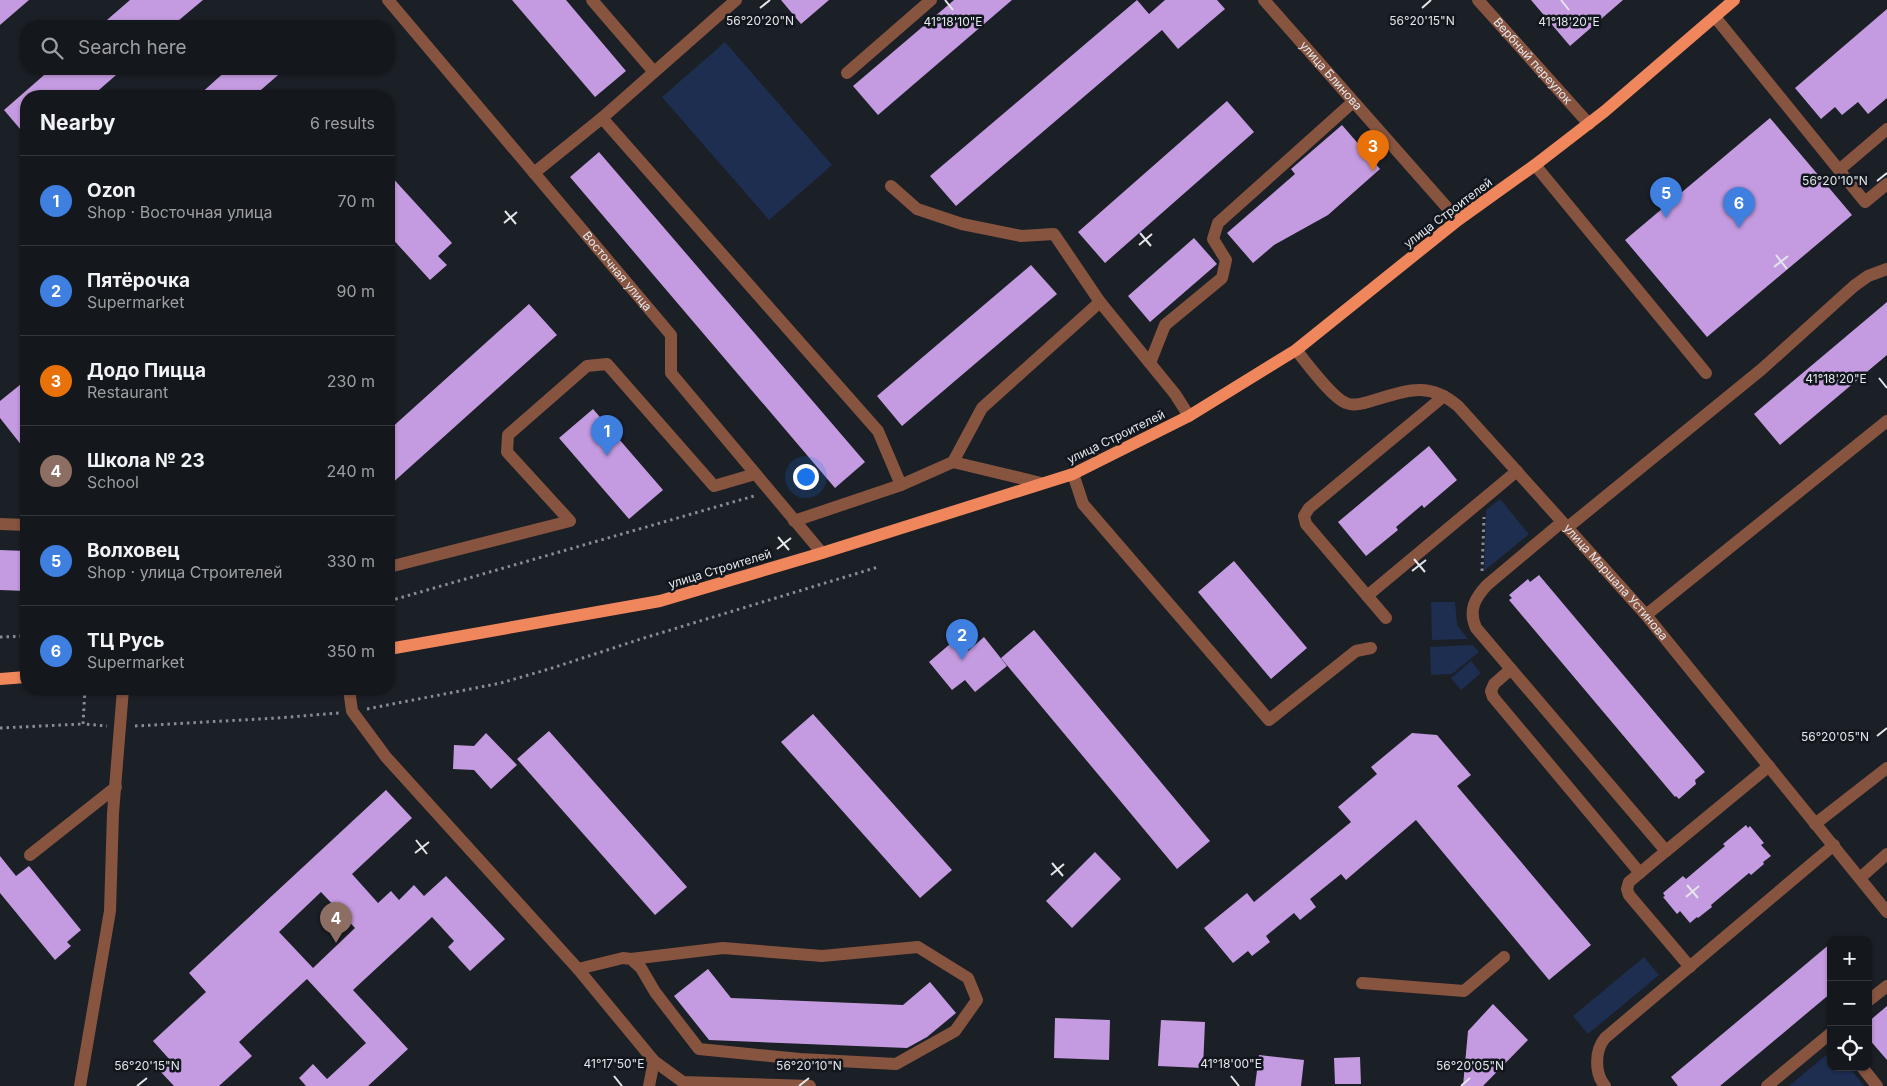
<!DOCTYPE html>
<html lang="en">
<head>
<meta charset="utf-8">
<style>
	body { margin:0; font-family:Inter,sans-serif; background:#1d2025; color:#f1f3f6 }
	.controls { position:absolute; right:15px; bottom:15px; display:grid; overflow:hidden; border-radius:10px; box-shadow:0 1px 4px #0004 }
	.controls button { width:45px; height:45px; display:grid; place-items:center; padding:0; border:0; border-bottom:1px solid #33363b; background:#14171c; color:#f1f3f6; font:25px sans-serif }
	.you { position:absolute; left:805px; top:476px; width:18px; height:18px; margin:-12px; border:4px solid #fff; border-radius:50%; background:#1a73e8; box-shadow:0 0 0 8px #1a73e833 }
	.badge { display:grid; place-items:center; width:32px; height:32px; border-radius:50%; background:#ea580c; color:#fff; font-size:16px; font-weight:700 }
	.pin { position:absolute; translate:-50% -41px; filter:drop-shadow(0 1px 2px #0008) }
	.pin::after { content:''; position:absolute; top:26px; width:18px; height:15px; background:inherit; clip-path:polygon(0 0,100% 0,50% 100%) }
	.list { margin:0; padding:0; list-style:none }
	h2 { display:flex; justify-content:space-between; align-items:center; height:65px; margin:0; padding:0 20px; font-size:21px }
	h2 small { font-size:16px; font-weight:400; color:#9d9fa3 }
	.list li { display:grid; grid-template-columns:32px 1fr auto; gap:15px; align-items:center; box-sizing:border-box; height:90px; padding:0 20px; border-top:1px solid #33363b }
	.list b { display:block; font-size:19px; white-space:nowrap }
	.list p { margin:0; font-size:16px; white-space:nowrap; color:#9d9fa3 }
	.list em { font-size:16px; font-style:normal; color:#9d9fa3 }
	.icon { flex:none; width:28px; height:28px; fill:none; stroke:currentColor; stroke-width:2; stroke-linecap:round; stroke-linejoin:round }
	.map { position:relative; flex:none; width:1887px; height:1086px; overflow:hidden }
	.search { position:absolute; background:#14171c; box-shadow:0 1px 4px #0004; left:20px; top:20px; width:375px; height:55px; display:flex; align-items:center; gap:12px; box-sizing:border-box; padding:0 18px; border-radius:20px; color:#9d9fa3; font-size:19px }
	.panel { position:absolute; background:#14171c; box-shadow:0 1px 4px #0004; left:20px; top:90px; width:375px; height:605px; border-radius:20px }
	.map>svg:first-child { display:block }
	.green { fill:#1e2e50 }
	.building { fill:#c49be0; fill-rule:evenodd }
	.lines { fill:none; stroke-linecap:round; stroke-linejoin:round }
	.path { stroke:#898c92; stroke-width:3; stroke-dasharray:2.5 4; stroke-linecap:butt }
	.minor { stroke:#875440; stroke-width:12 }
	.major { stroke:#f0865c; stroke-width:12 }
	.ticks { fill:none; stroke:#e3e6eb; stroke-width:2 }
	.labels { text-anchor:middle; stroke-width:5; stroke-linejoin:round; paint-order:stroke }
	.street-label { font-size:12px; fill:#e3e6eb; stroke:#12161d }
	.ticks-label { font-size:12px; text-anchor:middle; fill:#e3e6eb; stroke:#12161d; stroke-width:5; stroke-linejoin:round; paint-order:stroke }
</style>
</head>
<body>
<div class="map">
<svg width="1887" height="1086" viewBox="0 0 1887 1086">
	<rect width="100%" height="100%" fill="#1b1f26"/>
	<path class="green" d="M 725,42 L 832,165 L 769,220 L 662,97 Z
		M 1500,499 L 1529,534 L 1484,571 L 1486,510 Z
		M 1431,602 L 1455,602 L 1457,625 L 1468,639 L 1432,640 Z
		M 1473,645 L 1479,652 L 1452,674 L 1431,675 L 1430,647 Z
		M 1471,661 L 1481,673 L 1461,690 L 1451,678 Z
		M 1644,957 L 1659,975 L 1588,1034 L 1573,1016 Z
		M 1831,1051 L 1831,1067 L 1849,1067 L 1864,1086 L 1789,1086 Z"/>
	<path class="building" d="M 0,0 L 29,0 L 0,25 Z
		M 130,0 L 203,0 L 172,26 L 100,26 Z
		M 512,0 L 566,0 L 626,71 L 595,97 Z
		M 781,0 L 829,0 L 801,24 Z
		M 954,0 L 1012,0 L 878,115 L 853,86 Z
		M 1137,0 L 1149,14 L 1165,0 L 1217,0 L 1225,9 L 1178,49 L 1162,30 L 956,206 L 930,176 Z
		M 1531,0 L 1623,0 L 1570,46 Z
		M 1887,9 L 1887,98 L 1868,114 L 1858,102 L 1842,115 L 1835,107 L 1821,119 L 1795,88 Z
		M 51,69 L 123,69 L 92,96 L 26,96 L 26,136 L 4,110 Z
		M 228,69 L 285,69 L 254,96 L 198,96 Z
		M 1227,101 L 1254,132 L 1105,263 L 1078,232 Z
		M 1770,118 L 1852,215 L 1707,337 L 1625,240 Z
		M 1342,125 L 1380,169 L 1328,215 L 1274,245 L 1253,263 L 1227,233 L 1295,174 L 1291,169 Z
		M 599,152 L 865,462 L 835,488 L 570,177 Z
		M 389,174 L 452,243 L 438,256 L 447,265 L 430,280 L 389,235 Z
		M 1194,238 L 1217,264 L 1150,322 L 1128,296 Z
		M 1031,265 L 1057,294 L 902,426 L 877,396 Z
		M 1887,302 L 1887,355 L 1780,445 L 1754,414 Z
		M 529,304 L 557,335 L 389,486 L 389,430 Z
		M 26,380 L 26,451 L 0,418 L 0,401 Z
		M 593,409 L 663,490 L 629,519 L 559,438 Z
		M 1429,446 L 1457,480 L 1424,508 L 1422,505 L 1396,527 L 1398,530 L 1366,556 L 1338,522 Z
		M 0,550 L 26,551 L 26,591 L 0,590 Z
		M 1234,561 L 1307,648 L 1271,679 L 1198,592 Z
		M 1539,575 L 1705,772 L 1695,780 L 1696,784 L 1679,799 L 1676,796 L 1675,797 L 1509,600 L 1512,598 L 1509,595 L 1528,579 L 1530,582 Z
		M 1034,630 L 1210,841 L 1177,869 L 1001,658 Z
		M 984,637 L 1007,666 L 975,692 L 965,680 L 952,690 L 929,662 L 957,638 L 968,651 Z
		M 813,714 L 952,870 L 920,898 L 781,742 Z
		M 549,731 L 687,887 L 655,915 L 517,759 Z
		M 486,733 L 517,765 L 491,789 L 474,770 L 453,769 L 454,745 L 474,746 Z
		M 1412,733 L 1437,735 L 1471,775 L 1457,786 L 1591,945 L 1549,980 L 1416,820 L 1346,880 L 1341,874 L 1310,899 L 1316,907 L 1300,920 L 1294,913 L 1266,936 L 1270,942 L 1252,956 L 1248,951 L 1233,963 L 1204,928 L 1247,893 L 1254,902 L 1351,822 L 1338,807 L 1377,774 L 1371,767 Z
		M 386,790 L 412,818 L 352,874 L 378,903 L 391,891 L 399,900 L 414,885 L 424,896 L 446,876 L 505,939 L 470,971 L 448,947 L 454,941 L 432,917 L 353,990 L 408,1049 L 368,1086 L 306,1086 L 299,1078 L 313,1064 L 327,1079 L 366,1043 L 307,979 L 239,1042 L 252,1056 L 219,1086 L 174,1086 L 159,1070 L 170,1060 L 153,1041 L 206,992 L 189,973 ZM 321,892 L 355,928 L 313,968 L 279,932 Z
		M 1746,825 L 1748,828 L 1750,826 L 1764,843 L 1761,845 L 1771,856 L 1763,862 L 1764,864 L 1751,875 L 1749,873 L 1711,905 L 1712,907 L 1698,918 L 1697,917 L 1690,923 L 1680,911 L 1677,914 L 1663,897 L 1665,896 L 1663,893 L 1683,876 L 1686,879 L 1725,846 L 1723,844 Z
		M 1095,852 L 1121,879 L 1072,928 L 1046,901 Z
		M 0,856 L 16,876 L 29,866 L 81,930 L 67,942 L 71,946 L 55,960 L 0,893 Z
		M 1831,943 L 1831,993 L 1720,1086 L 1678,1086 L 1671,1077 Z
		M 708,969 L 731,998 L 903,1005 L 930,982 L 956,1013 L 927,1037 L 907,1048 L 709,1040 L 674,996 Z
		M 1493,1004 L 1528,1040 L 1483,1086 L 1463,1086 L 1468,1031 Z
		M 1887,1006 L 1887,1060 L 1868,1038 L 1868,1022 Z
		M 1055,1018 L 1110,1020 L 1109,1060 L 1054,1058 Z
		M 1161,1020 L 1205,1022 L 1203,1068 L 1158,1066 Z
		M 1259,1055 L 1304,1060 L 1301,1086 L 1255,1086 Z
		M 1360,1057 L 1361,1084 L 1335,1084 L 1334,1058 Z"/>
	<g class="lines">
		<path class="path" d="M 1482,571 L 1484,517
			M 389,601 L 754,496
			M 0,637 L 26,636
			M 85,689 L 83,724 L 107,726
			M 367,709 L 501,683 L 549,669 L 644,638 L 878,567
			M 135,726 L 277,718 L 339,713
			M 0,728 L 83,724"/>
		<g class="minor">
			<path id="s1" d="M 388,0 L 671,335 L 671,373 L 822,553"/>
			<path d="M 592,0 L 654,72"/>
			<path id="s2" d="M 1264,0 L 1458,220"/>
			<path id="s3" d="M 1478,0 L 1589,124"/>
			<path d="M 1715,17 L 1865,202 L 1887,184"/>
			<path d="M 847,73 L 931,0"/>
			<path d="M 602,118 L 736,0"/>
			<path d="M 1535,165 L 1706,373"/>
			<path d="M 1839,170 L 1887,129"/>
			<path d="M 534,173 L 602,118 L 878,431 L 901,485"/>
			<path d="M 891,186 L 917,209 L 962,224 L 1021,236 L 1054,234 L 1100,302 L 982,408 L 953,462"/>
			<path d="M 1100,302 L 1175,394 L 1189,416"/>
			<path id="s4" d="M 1296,350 C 1307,363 1332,398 1346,403 C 1352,406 1361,404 1368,402 C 1403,392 1427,379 1458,406 L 1646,615 L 1887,912"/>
			<path d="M 1150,363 L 1165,325 L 1222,278 L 1226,260 L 1213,239 L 1218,223 L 1353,102"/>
			<path d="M 1073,474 L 1083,504 L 1269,720 L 1356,651 L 1371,648"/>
			<path d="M 794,521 L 901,485 L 953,462 L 1041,483"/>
			<path d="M 1562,522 L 1487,585 C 1475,598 1468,610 1476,628 L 1666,851 L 1629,882 L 1627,889 L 1629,895 L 1690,967"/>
			<path d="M 0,524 L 26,525"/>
			<path d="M 1568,527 L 1762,369 L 1854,286 L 1868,276 L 1887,269"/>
			<path d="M 389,567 L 570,521 L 507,452 L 508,435 L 587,366 L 607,364 L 714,486 L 755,474"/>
			<path d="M 1367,596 L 1517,471"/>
			<path d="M 1646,615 L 1887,421"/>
			<path d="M 1386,618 L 1306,524 L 1304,516 L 1309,508 L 1444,396"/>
			<path d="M 1511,669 L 1494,684 L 1491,691 L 1493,697 L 1640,873"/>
			<path d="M 349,689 L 352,711 L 386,757 L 578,969 L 654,1061 L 683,1082 L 810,1086"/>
			<path d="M 1815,824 L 1887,768"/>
			<path d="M 1666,851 L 1769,766"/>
			<path d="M 30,855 L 116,787"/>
			<path d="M 1860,878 L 1887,854"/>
			<path d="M 578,969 L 623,958 L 631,959 L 723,948 L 822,956 L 918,947 L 968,978 L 977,1000 L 955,1031 L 896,1064 L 800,1059 L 699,1049 L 655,992 L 641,968 L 631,959"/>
			<path d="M 1362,983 L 1464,991 L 1504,957"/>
			<path d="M 1868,1001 L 1887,986"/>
			<path d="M 1862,1067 L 1877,1086"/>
			<path d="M 80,1086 L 110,911 L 113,813 L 123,689"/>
			<path d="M 649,1086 L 654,1061"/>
			<path d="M 1605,1086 C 1594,1073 1595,1050 1605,1038 L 1834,845"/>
			<path d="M 1767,1086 L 1831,1033"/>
		</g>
		<path class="major" d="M 389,649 L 660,601 L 822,553 L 1073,474 L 1189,416 L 1296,350 L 1458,220 L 1535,165 L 1605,111 L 1734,0
			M 0,679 L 26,677"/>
	</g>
	<path class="ticks" d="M 945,0 L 953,10M 1561,0 L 1569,10M 760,8 L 770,0M 1422,8 L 1431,0M 1877,181 L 1887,173M 505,211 L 516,224M 504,223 L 517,212M 1140,233 L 1151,246M 1139,245 L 1152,234M 1776,255 L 1787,269M 1774,267 L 1788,256M 1879,378 L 1887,388M 778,537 L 789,550M 777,549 L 791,538M 1414,559 L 1425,572M 1412,571 L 1426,560M 1877,736 L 1887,728M 416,840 L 427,854M 415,853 L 429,842M 1052,863 L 1063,876M 1051,875 L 1064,864M 1687,885 L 1698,898M 1686,897 L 1699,886M 614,1076 L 622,1086M 1231,1076 L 1239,1086M 137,1086 L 147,1078M 799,1086 L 809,1078M 1461,1086 L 1470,1078"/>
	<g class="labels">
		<g class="street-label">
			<text dy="4" stroke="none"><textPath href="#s3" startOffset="82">Вербный переулок</textPath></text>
			<text dy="4" stroke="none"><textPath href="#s2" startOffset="101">улица Блинова</textPath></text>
			<text transform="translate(1448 213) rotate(-37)" y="4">улица Строителей</text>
			<text dy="4" stroke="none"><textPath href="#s1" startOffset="355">Восточная улица</textPath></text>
			<text transform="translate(1116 437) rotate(-26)" y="4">улица Строителей</text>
			<text transform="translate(720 569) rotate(-17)" y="4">улица Строителей</text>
			<text dy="4" stroke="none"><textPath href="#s4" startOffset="428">улица Маршала Устинова</textPath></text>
		</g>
	</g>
	<g class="ticks-label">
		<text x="760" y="25">56°20'20"N</text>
		<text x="1422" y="25">56°20'15"N</text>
		<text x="953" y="26">41°18'10"E</text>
		<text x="1569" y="26">41°18'20"E</text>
		<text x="1835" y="185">56°20'10"N</text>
		<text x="1836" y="383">41°18'20"E</text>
		<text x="1835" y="741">56°20'05"N</text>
		<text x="614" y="1068">41°17'50"E</text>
		<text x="1231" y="1068">41°18'00"E</text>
		<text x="147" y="1070">56°20'15"N</text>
		<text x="809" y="1070">56°20'10"N</text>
		<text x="1470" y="1070">56°20'05"N</text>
	</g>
</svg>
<div class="controls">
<button>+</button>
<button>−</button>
<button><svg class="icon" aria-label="locate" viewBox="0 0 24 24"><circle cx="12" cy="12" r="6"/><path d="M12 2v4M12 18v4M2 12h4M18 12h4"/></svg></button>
</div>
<div class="you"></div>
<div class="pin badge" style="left:607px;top:456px;background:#3f7fe0">1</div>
<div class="pin badge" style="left:962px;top:660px;background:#3f7fe0">2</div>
<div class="pin badge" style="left:1373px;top:171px;background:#e8710a">3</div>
<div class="pin badge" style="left:336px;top:943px;background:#8d6e63">4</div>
<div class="pin badge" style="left:1666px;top:218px;background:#3f7fe0">5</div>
<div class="pin badge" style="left:1739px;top:228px;background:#3f7fe0">6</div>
<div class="search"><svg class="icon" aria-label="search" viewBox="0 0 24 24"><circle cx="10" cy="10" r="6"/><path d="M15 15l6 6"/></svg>Search here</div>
<section class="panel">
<h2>Nearby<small>6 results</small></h2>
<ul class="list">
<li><span class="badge" style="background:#3f7fe0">1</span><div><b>Ozon</b><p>Shop · Восточная улица</p></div><em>70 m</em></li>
<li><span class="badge" style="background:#3f7fe0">2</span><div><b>Пятёрочка</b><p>Supermarket</p></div><em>90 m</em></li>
<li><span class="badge" style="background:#e8710a">3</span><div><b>Додо Пицца</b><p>Restaurant</p></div><em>230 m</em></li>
<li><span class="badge" style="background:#8d6e63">4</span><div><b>Школа № 23</b><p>School</p></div><em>240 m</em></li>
<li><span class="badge" style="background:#3f7fe0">5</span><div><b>Волховец</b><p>Shop · улица Строителей</p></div><em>330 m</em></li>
<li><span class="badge" style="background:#3f7fe0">6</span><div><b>ТЦ Русь</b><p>Supermarket</p></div><em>350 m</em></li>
</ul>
</section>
</div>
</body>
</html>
